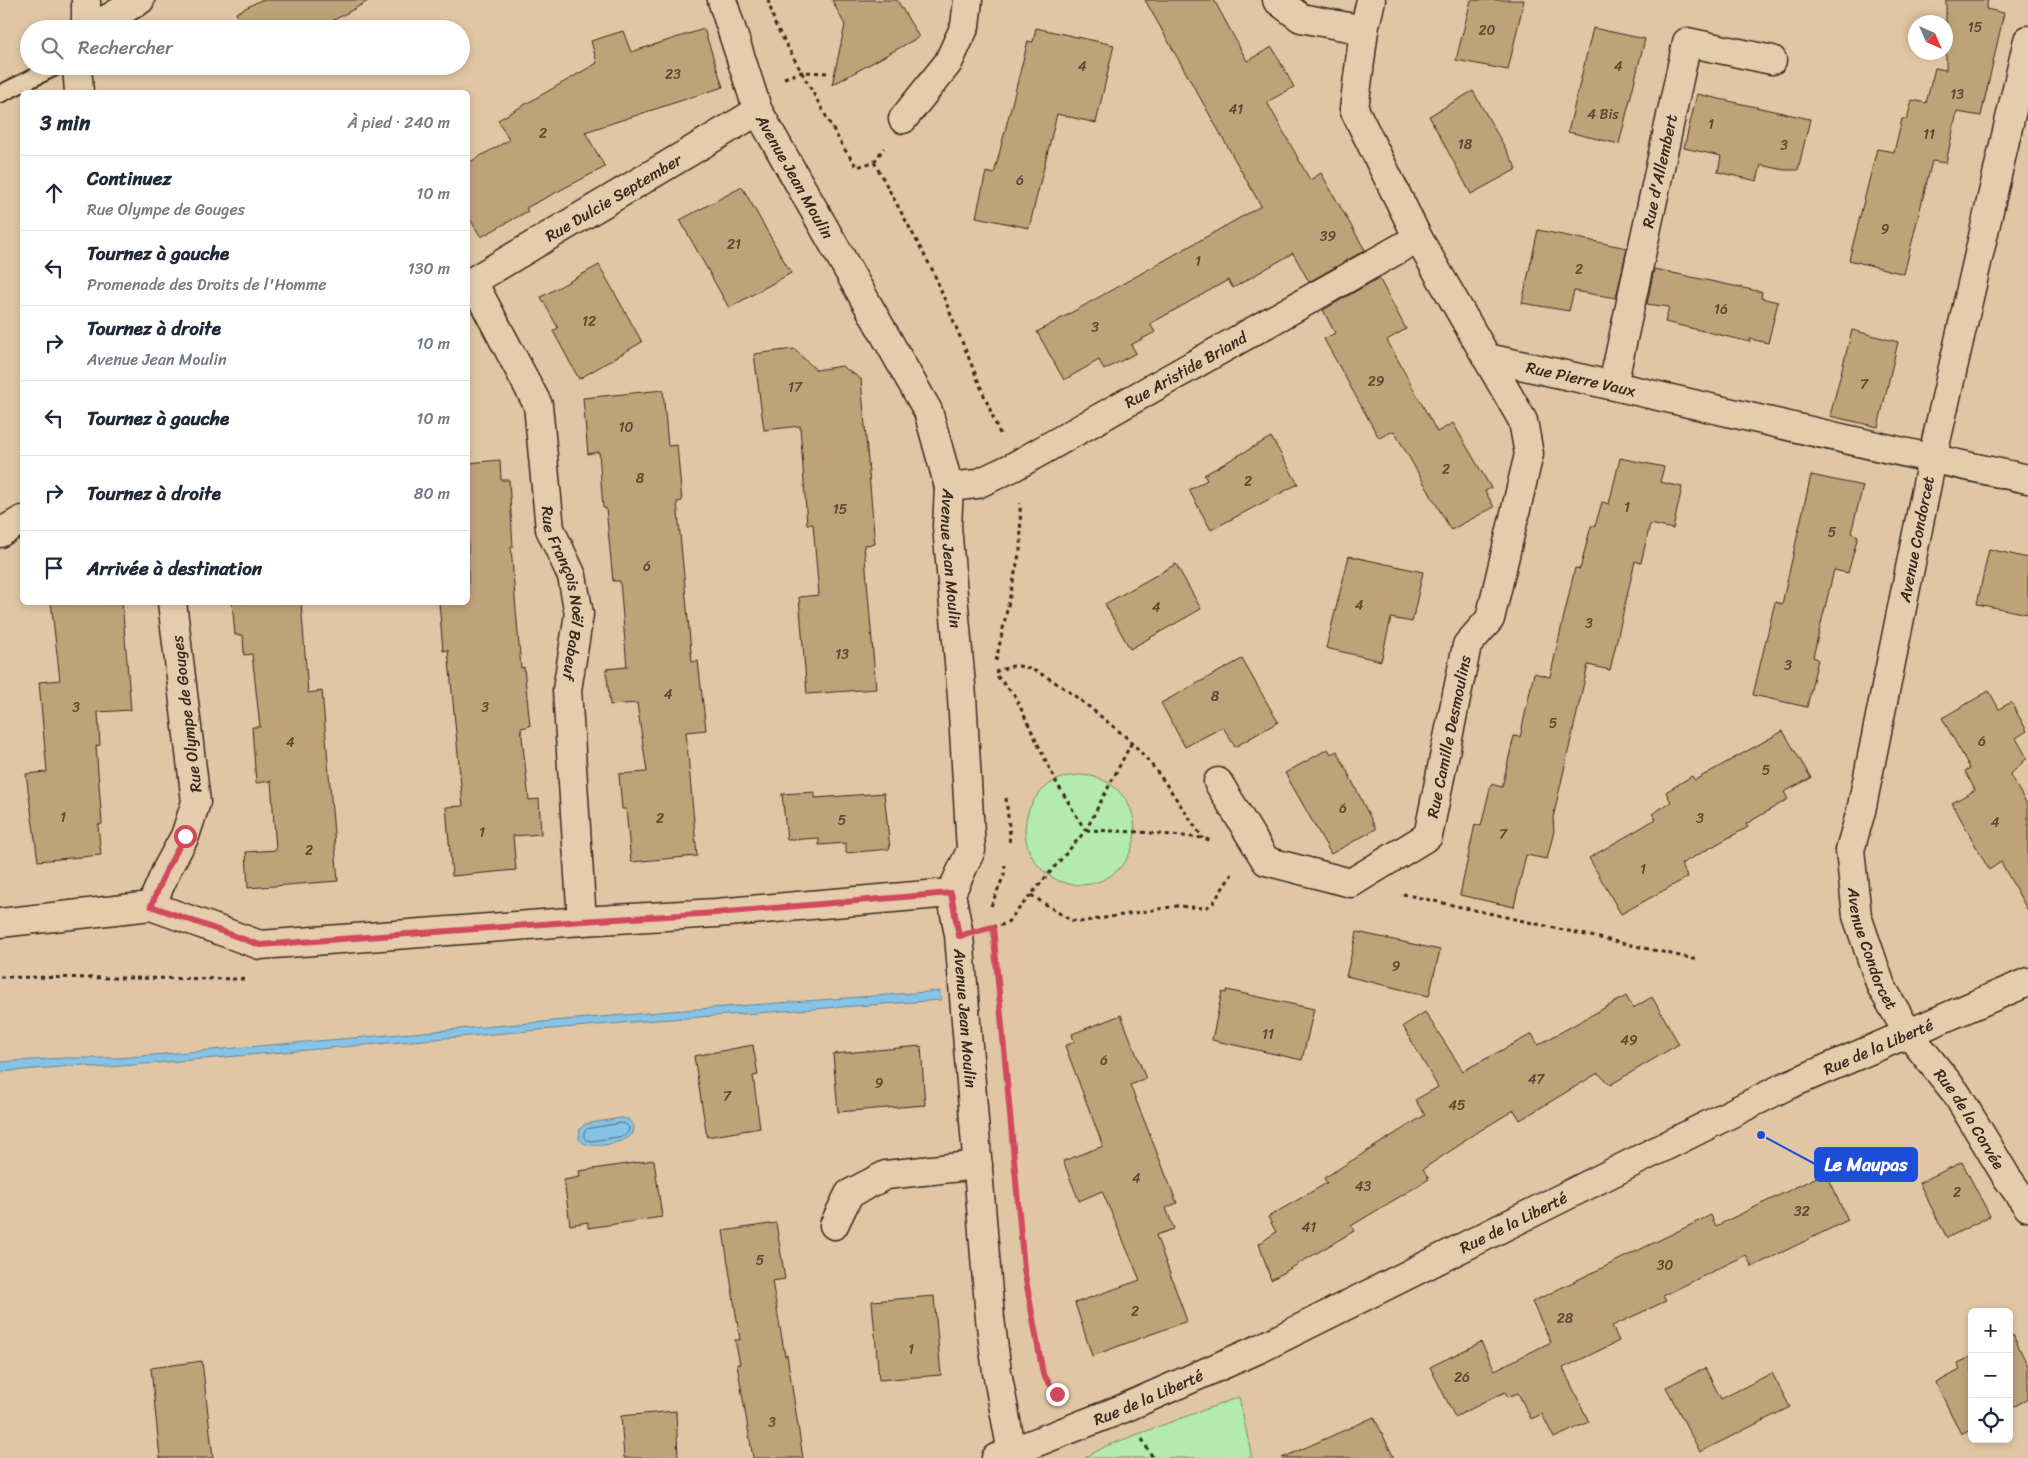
<!DOCTYPE html>
<html lang="fr">
<head>
<meta charset="utf-8">
<style>
	body { margin:0; font-family:Sriracha,sans-serif; background:#f2f2f3; color:#1f2937 }
	.controls { position:absolute; right:15px; bottom:15px; display:grid; overflow:hidden; border-radius:8px; box-shadow:0 2px 8px #0003 }
	.controls button { width:45px; height:45px; display:grid; place-items:center; padding:0; border:0; border-bottom:1px solid #e0e1e3; background:#fff; color:#1f2937; font:25px sans-serif }
	.compass { position:absolute; left:1908px; top:15px; width:45px; height:45px; border-radius:50%; background:#fff; box-shadow:0 2px 8px #0003; rotate:135deg }
	.stop { position:absolute; width:15px; height:15px; margin:-11px; border:4px solid #d1495b; border-radius:50%; background:#fff }
	.stop.end { background:#d1495b; border-color:#fff; box-shadow:0 1px 5px #0008 }
	.list { margin:0; padding:0; list-style:none }
	h2 { display:flex; justify-content:space-between; align-items:center; height:65px; margin:0; padding:0 20px; font-size:21px }
	h2 small { font-size:16px; font-weight:400; color:#747a83 }
	.list li { display:grid; grid-template-columns:32px 1fr auto; gap:15px; align-items:center; box-sizing:border-box; height:75px; padding:0 20px; border-top:1px solid #e0e1e3 }
	.list b { display:block; font-size:19px; white-space:nowrap }
	.list p { margin:0; font-size:16px; white-space:nowrap; color:#747a83 }
	.list em { font-size:16px; font-style:normal; color:#747a83 }
	.icon { flex:none; width:28px; height:28px; fill:none; stroke:currentColor; stroke-width:2; stroke-linecap:round; stroke-linejoin:round }
	.map { position:relative; flex:none; width:2028px; height:1458px; overflow:hidden }
	.search { position:absolute; background:#fff; box-shadow:0 2px 8px #0003; left:20px; top:20px; width:450px; height:55px; display:flex; align-items:center; gap:12px; box-sizing:border-box; padding:0 18px; border-radius:28px; color:#747a83; font-size:19px }
	.panel { position:absolute; background:#fff; box-shadow:0 2px 8px #0003; left:20px; top:90px; width:450px; height:515px; border-radius:8px }
	.map>svg:first-child { display:block }
	.green { fill:#b3eaad; stroke:#778a66 }
	.water { fill:#86c3e6; stroke:#688696 }
	.lines { fill:none; stroke-linecap:round; stroke-linejoin:round }
	.shore { stroke:#59676e; stroke-width:1 }
	.building { fill:#bea278; stroke:#3b2a1e }
	.lane-casing { stroke:#3b2a1e; stroke-width:20 }
	.street-casing { stroke:#3b2a1e; stroke-width:31 }
	.secondary-casing { stroke:#3b2a1e; stroke-width:31 }
	.path { stroke:#3b2a1e; stroke-width:3; stroke-dasharray:4 4; stroke-linecap:butt }
	.lane { stroke:#e5ccad; stroke-width:16 }
	.street { stroke:#e5ccad; stroke-width:28 }
	.secondary { stroke:#e5ccad; stroke-width:28 }
	.route { stroke:#d1495b; stroke-width:6 }
	.labels { text-anchor:middle; stroke-width:5; stroke-linejoin:round; paint-order:stroke }
	.number-label { font-size:14px; fill:#5c4834 }
	.street-label { font-size:16px; fill:#3b2a1e; stroke:#e5ccad }
	.leader { fill:none; stroke:#1d4ed8; stroke-width:2 }
	.callout-dot { fill:#1d4ed8; stroke:#e5ccad; stroke-width:2 }
	.callout { fill:#1d4ed8; stroke:#1d4ed8; stroke-width:2 }
	.callout-label { font-size:18px; text-anchor:middle; font-weight:bold; fill:#fff }
</style>
</head>
<body>
<div class="map">
<svg width="2028" height="1458" viewBox="0 0 2028 1458">
	<rect width="100%" height="100%" fill="#e0c6a4"/>
	<filter id="ink" filterUnits="userSpaceOnUse"><feTurbulence type="fractalNoise" baseFrequency=".02" numOctaves="2"/><feDisplacementMap in="SourceGraphic" scale="10" xChannelSelector="R" yChannelSelector="G"/><feConvolveMatrix kernelMatrix="1 2 1 2 8 2 1 2 1" color-interpolation-filters="sRGB"/></filter>
	<g filter="url(#ink)">
		<path class="green" d="M1025 830a55 55 0 1 1 110 0a55 55 0 1 1-110 0Z
			M 1239,1397 L 1252,1458 L 1085,1458 L 1106,1446 Z"/>
		<path class="water" d="M 940,991 L 941,1000 L 656,1020 L 121,1066 L 97,1068 L 83,1065 L 0,1072 L 0,1062 L 64,1058 L 117,1058 L 671,1011 Z
			M 621,1118 L 628,1119 L 634,1126 L 633,1133 C 626,1144 586,1151 579,1139 L 580,1129 L 585,1124 Z"/>
		<g class="lines">
			<path class="shore" d="M 621,1123 L 626,1124 L 629,1128 L 628,1132 L 624,1136 L 592,1141 L 586,1140 L 584,1137 L 584,1132 L 587,1129 Z"/>
		</g>
		<path class="building" d="M 261,0 L 370,0 L 318,29 L 243,29 L 236,13 Z
			M 832,0 L 897,0 L 919,37 L 832,85 L 845,25 Z
			M 1145,0 L 1214,0 L 1247,61 L 1272,47 L 1294,87 L 1267,102 L 1310,180 L 1321,173 L 1365,250 L 1309,282 L 1293,253 L 1233,288 L 1228,280 L 1150,324 L 1155,332 L 1131,345 L 1136,353 L 1104,370 L 1099,360 L 1064,380 L 1037,332 L 1261,206 Z
			M 1471,0 L 1524,0 L 1508,70 L 1456,60 Z
			M 1946,0 L 1988,0 L 1986,9 L 2004,13 L 1981,116 L 1957,112 L 1946,163 L 1932,161 L 1904,274 L 1849,260 L 1877,149 L 1894,152 L 1902,119 L 1907,119 L 1912,100 L 1926,103 L 1935,68 L 1946,70 Z
			M 1036,28 L 1114,45 L 1096,123 L 1057,114 L 1029,228 L 976,217 L 986,172 L 994,174 L 1028,41 L 1033,42 Z
			M 1593,28 L 1645,39 L 1619,144 L 1568,132 Z
			M 704,29 L 723,87 L 585,132 L 605,167 L 526,208 L 528,211 L 481,237 L 468,216 L 468,163 L 509,140 L 498,120 L 597,63 L 591,41 L 623,31 L 631,52 Z
			M 1473,91 L 1517,169 L 1471,194 L 1429,116 Z
			M 1697,94 L 1810,119 L 1798,170 L 1784,170 L 1761,165 L 1757,181 L 1718,172 L 1721,156 L 1684,148 Z
			M 742,187 L 791,273 L 729,308 L 680,220 Z
			M 1538,230 L 1627,248 L 1616,298 L 1574,291 L 1569,311 L 1522,303 Z
			M 599,265 L 642,342 L 579,379 L 553,331 L 558,328 L 541,297 Z
			M 1654,269 L 1762,292 L 1761,298 L 1778,302 L 1768,343 L 1750,339 L 1750,342 L 1665,322 L 1669,307 L 1647,304 Z
			M 1379,278 L 1406,329 L 1387,340 L 1437,432 L 1453,423 L 1491,488 L 1485,491 L 1494,507 L 1451,530 L 1394,431 L 1379,438 L 1324,339 L 1335,333 L 1323,310 Z
			M 1852,330 L 1898,342 L 1878,427 L 1830,416 Z
			M 794,349 L 816,370 L 842,366 L 861,379 L 875,544 L 864,545 L 876,689 L 807,694 L 799,597 L 819,595 L 813,524 L 807,524 L 800,426 L 764,430 L 754,354 Z
			M 663,390 L 668,446 L 677,445 L 682,501 L 677,502 L 692,662 L 698,661 L 706,730 L 686,732 L 697,856 L 631,862 L 626,809 L 622,809 L 619,774 L 647,772 L 637,703 L 610,705 L 606,669 L 627,667 L 620,581 L 613,581 L 606,508 L 603,508 L 599,452 L 588,454 L 583,398 Z
			M 1271,437 L 1298,484 L 1211,530 L 1189,490 L 1207,480 L 1204,475 Z
			M 1620,458 L 1664,467 L 1660,482 L 1682,487 L 1673,529 L 1650,524 L 1641,563 L 1635,561 L 1610,670 L 1588,665 L 1553,818 L 1554,831 L 1547,859 L 1526,855 L 1514,907 L 1460,895 L 1475,824 L 1481,826 L 1491,784 L 1502,787 L 1514,736 L 1520,737 L 1534,673 L 1550,677 L 1575,568 L 1580,569 L 1591,526 L 1595,526 L 1602,502 L 1609,504 Z
			M 500,460 L 501,480 L 509,480 L 513,547 L 511,547 L 516,610 L 521,668 L 524,667 L 530,726 L 521,728 L 529,800 L 539,799 L 541,834 L 513,836 L 516,870 L 452,876 L 446,807 L 463,806 L 448,650 L 443,651 L 439,602 L 468,602 L 468,463 Z
			M 1811,475 L 1863,486 L 1851,533 L 1858,536 L 1848,573 L 1834,570 L 1813,657 L 1818,659 L 1807,707 L 1753,695 L 1775,602 L 1782,604 Z
			M 1989,549 L 2028,558 L 2028,614 L 1977,604 Z
			M 1349,556 L 1423,572 L 1412,622 L 1391,618 L 1381,661 L 1326,648 Z
			M 1176,564 L 1201,609 L 1130,649 L 1105,604 Z
			M 51,602 L 122,602 L 131,710 L 98,712 L 100,745 L 96,746 L 102,824 L 98,825 L 101,855 L 38,861 L 26,774 L 47,772 L 39,682 L 60,680 Z
			M 232,602 L 301,602 L 308,693 L 322,691 L 338,881 L 248,888 L 246,852 L 276,850 L 271,781 L 256,783 L 252,727 L 260,727 L 252,654 L 244,655 L 243,635 L 235,635 Z
			M 1242,659 L 1278,722 L 1235,747 L 1223,727 L 1185,747 L 1161,703 Z
			M 1989,691 L 1999,709 L 2011,702 L 2027,731 L 2016,738 L 2027,758 L 2010,775 L 2028,806 L 2028,911 L 2001,862 L 1989,870 L 1952,803 L 1975,790 L 1965,771 L 1970,768 L 1942,718 Z
			M 1783,731 L 1811,778 L 1784,792 L 1788,799 L 1746,824 L 1748,827 L 1681,864 L 1688,877 L 1621,914 L 1589,858 L 1656,819 L 1652,814 L 1671,802 L 1666,792 L 1692,776 L 1695,780 Z
			M 1328,749 L 1331,754 L 1337,751 L 1376,829 L 1331,854 L 1285,773 Z
			M 815,792 L 815,798 L 884,793 L 890,849 L 846,853 L 846,843 L 819,845 L 819,838 L 787,840 L 782,794 Z
			M 1357,932 L 1440,950 L 1429,996 L 1346,976 Z
			M 1227,990 L 1314,1009 L 1302,1060 L 1212,1040 L 1222,992 L 1226,993 Z
			M 1626,996 L 1633,1008 L 1652,997 L 1679,1044 L 1610,1085 L 1598,1073 L 1520,1120 L 1514,1110 L 1463,1141 L 1464,1142 L 1423,1169 L 1429,1179 L 1351,1226 L 1354,1231 L 1271,1280 L 1259,1244 L 1276,1232 L 1268,1217 L 1327,1183 L 1324,1178 L 1425,1115 L 1415,1100 L 1438,1087 L 1403,1026 L 1425,1012 L 1463,1071 L 1532,1034 L 1538,1045 Z
			M 1121,1015 L 1146,1079 L 1130,1085 L 1177,1203 L 1166,1208 L 1174,1229 L 1156,1235 L 1187,1321 L 1092,1356 L 1075,1303 L 1140,1280 L 1102,1191 L 1079,1201 L 1063,1161 L 1103,1146 L 1065,1046 L 1074,1042 L 1072,1034 Z
			M 753,1045 L 758,1075 L 753,1076 L 760,1128 L 707,1137 L 694,1056 Z
			M 921,1046 L 925,1105 L 838,1112 L 833,1054 Z
			M 654,1160 L 662,1217 L 588,1228 L 588,1222 L 570,1225 L 564,1180 L 580,1177 L 579,1171 Z
			M 1962,1162 L 1990,1216 L 1947,1238 L 1919,1183 Z
			M 1825,1173 L 1848,1220 L 1752,1267 L 1746,1255 L 1663,1296 L 1666,1301 L 1612,1326 L 1619,1341 L 1563,1368 L 1589,1422 L 1554,1438 L 1542,1414 L 1531,1419 L 1518,1393 L 1508,1397 L 1505,1392 L 1455,1417 L 1430,1367 L 1481,1342 L 1495,1370 L 1551,1342 L 1532,1302 L 1711,1215 L 1716,1226 Z
			M 776,1223 L 785,1279 L 772,1281 L 785,1356 L 787,1355 L 803,1458 L 753,1458 L 737,1364 L 740,1364 L 735,1340 L 740,1340 L 723,1231 Z
			M 934,1296 L 941,1375 L 879,1380 L 872,1301 Z
			M 2013,1335 L 2028,1366 L 2028,1399 L 2009,1409 L 2009,1337 Z
			M 1972,1356 L 1972,1428 L 1961,1434 L 1936,1383 L 1960,1370 L 1957,1363 Z
			M 202,1361 L 213,1458 L 160,1458 L 151,1368 Z
			M 1705,1368 L 1721,1399 L 1772,1373 L 1790,1407 L 1700,1452 L 1666,1387 Z
			M 676,1411 L 678,1458 L 624,1458 L 621,1416 Z
			M 1374,1417 L 1394,1458 L 1282,1458 Z"/>
		<g class="lines">
			<defs>
				<path id="lane" d="M 0,94 L 57,66"/>
				<g id="street">
					<path id="s1" d="M 722,0 L 758,111 L 928,411 L 949,487 L 947,526 L 962,697 L 971,850 L 951,893 L 959,935 L 990,1318 L 997,1372 L 1013,1458"/>
					<path d="M 1277,0 L 1301,18 L 1364,30"/>
					<path id="s2" d="M 1371,0 L 1364,30 L 1354,109 L 1418,238 L 1487,358 C 1668,396 1847,442 2028,479"/>
					<path d="M 86,29 L 86,0"/>
					<path d="M 90,29 L 140,0"/>
					<path id="s3" d="M 2028,40 L 1932,459 L 1861,811 L 1850,850 L 1857,916 L 1881,986 L 1908,1033 L 1956,1093 L 2006,1176 L 2028,1207"/>
					<path d="M 77,66 L 79,92"/>
					<path d="M 903,119 L 948,63 L 965,26 L 968,0"/>
					<path id="s4" d="M 473,282 L 538,405 L 550,529 L 572,576 L 579,614 L 567,690 L 582,921"/>
					<path id="s5" d="M 468,284 L 758,111"/>
					<path id="s6" d="M 1613,385 L 1687,42 L 1772,60"/>
					<path id="s7" d="M 949,487 L 977,484 L 1013,467 L 1418,238"/>
					<path d="M 0,533 L 22,520"/>
					<path id="s8" d="M 1218,782 L 1266,861 L 1351,883 L 1428,836 L 1467,645 L 1490,619 L 1529,454 L 1523,421 L 1487,358"/>
					<path d="M 151,906 L 167,869 L 185,836 L 196,802 L 172,602"/>
					<path d="M 0,923 L 151,906 L 260,945 L 582,921 L 716,913 L 951,893"/>
					<path d="M 834,1225 L 849,1194 L 886,1175 L 978,1165"/>
				</g>
				<g id="secondary">
					<path id="s9" d="M 996,1458 L 1122,1409 L 1261,1348 L 1786,1086 L 2028,982"/>
				</g>
			</defs>
			<use href="#lane" class="lane-casing"/>
			<use href="#street" class="street-casing"/>
			<use href="#secondary" class="secondary-casing"/>
			<path class="path" d="M 768,0 L 775,24 L 843,147 L 857,167 L 874,162 L 884,148
				M 784,78 L 802,72 L 828,73
				M 874,162 L 933,271 L 1000,434
				M 996,661 L 1021,545 L 1020,503
				M 995,672 C 1001,670 1007,667 1013,666 C 1041,663 1098,715 1120,732 C 1153,759 1178,803 1203,838
				M 997,676 L 1015,696 L 1055,780 L 1085,830
				M 1006,798 L 1010,835 L 1009,844
				M 1086,830 L 1140,832 L 1203,838 L 1212,841
				M 1403,894 L 1698,960
				M 1031,895 L 1070,920 L 1080,922 L 1177,906 L 1206,908 L 1213,903 L 1232,874
				M 991,906 L 1004,875 L 1005,865
				M 992,927 L 1006,924 L 1086,830 L 1132,742
				M 0,977 L 244,979
				M 1024,1271 L 1043,1374 L 1058,1395
				M 1142,1439 L 1153,1458"/>
			<use href="#lane" class="lane"/>
			<use href="#street" class="street"/>
			<use href="#secondary" class="secondary"/>
		</g>
	</g>
	<g class="lines" filter="url(#ink)">
		<path class="route" d="M 185,836 L 167,869 L 151,906 L 260,945 L 582,921 L 716,913 L 951,893 L 959,936 L 993,927 L 1024,1269 L 1043,1374 L 1057,1394"/>
	</g>
	<g class="labels">
		<g class="number-label">
			<text x="1975" y="32">15</text>
			<text x="1487" y="35">20</text>
			<text x="1082" y="71">4</text>
			<text x="1618" y="71">4</text>
			<text x="673" y="79">23</text>
			<text x="1957" y="99">13</text>
			<text x="1236" y="114">41</text>
			<text x="1603" y="119">4 Bis</text>
			<text x="1711" y="129">1</text>
			<text x="543" y="138">2</text>
			<text x="1929" y="139">11</text>
			<text x="1465" y="149">18</text>
			<text x="1784" y="150">3</text>
			<text x="1020" y="185">6</text>
			<text x="1885" y="234">9</text>
			<text x="1328" y="241">39</text>
			<text x="734" y="249">21</text>
			<text x="1198" y="266">1</text>
			<text x="1579" y="274">2</text>
			<text x="1721" y="314">16</text>
			<text x="589" y="326">12</text>
			<text x="1095" y="332">3</text>
			<text x="1376" y="386">29</text>
			<text x="1864" y="389">7</text>
			<text x="795" y="392">17</text>
			<text x="626" y="432">10</text>
			<text x="1446" y="474">2</text>
			<text x="640" y="483">8</text>
			<text x="1248" y="486">2</text>
			<text x="1627" y="512">1</text>
			<text x="840" y="514">15</text>
			<text x="1832" y="537">5</text>
			<text x="647" y="571">6</text>
			<text x="1359" y="610">4</text>
			<text x="1156" y="612">4</text>
			<text x="1589" y="628">3</text>
			<text x="842" y="659">13</text>
			<text x="1788" y="670">3</text>
			<text x="668" y="699">4</text>
			<text x="1215" y="701">8</text>
			<text x="76" y="712">3</text>
			<text x="485" y="712">3</text>
			<text x="1553" y="728">5</text>
			<text x="1982" y="746">6</text>
			<text x="290" y="747">4</text>
			<text x="1766" y="775">5</text>
			<text x="1343" y="813">6</text>
			<text x="63" y="822">1</text>
			<text x="660" y="823">2</text>
			<text x="1700" y="823">3</text>
			<text x="842" y="825">5</text>
			<text x="1995" y="827">4</text>
			<text x="482" y="837">1</text>
			<text x="1503" y="839">7</text>
			<text x="309" y="855">2</text>
			<text x="1643" y="874">1</text>
			<text x="1396" y="971">9</text>
			<text x="1268" y="1039">11</text>
			<text x="1629" y="1045">49</text>
			<text x="1104" y="1065">6</text>
			<text x="1536" y="1084">47</text>
			<text x="879" y="1088">9</text>
			<text x="727" y="1101">7</text>
			<text x="1457" y="1110">45</text>
			<text x="1136" y="1183">4</text>
			<text x="1363" y="1191">43</text>
			<text x="1957" y="1197">2</text>
			<text x="1802" y="1216">32</text>
			<text x="1309" y="1232">41</text>
			<text x="760" y="1265">5</text>
			<text x="1665" y="1270">30</text>
			<text x="1135" y="1316">2</text>
			<text x="1565" y="1323">28</text>
			<text x="911" y="1354">1</text>
			<text x="1462" y="1382">26</text>
			<text x="772" y="1427">3</text>
		</g>
		<g class="street-label">
			<text dy="6" stroke="none"><textPath href="#s6" startOffset="219">Rue d'Allembert</textPath></text>
			<text dy="6" stroke="none"><textPath href="#s1" startOffset="192">Avenue Jean Moulin</textPath></text>
			<text dy="6" stroke="none"><textPath href="#s5" startOffset="169">Rue Dulcie September</textPath></text>
			<text dy="6" stroke="none"><textPath href="#s7" startOffset="266">Rue Aristide Briand</textPath></text>
			<text dy="6" stroke="none"><textPath href="#s2" startOffset="489">Rue Pierre Vaux</textPath></text>
			<text transform="translate(1916 539) rotate(-79)" y="6">Avenue Condorcet</text>
			<text dy="6" stroke="none"><textPath href="#s1" startOffset="612">Avenue Jean Moulin</textPath></text>
			<text dy="6" stroke="none"><textPath href="#s4" startOffset="331">Rue François Noël Babeuf</textPath></text>
			<text transform="translate(186 714) rotate(-97)" y="6">Rue Olympe de Gouges</text>
			<text dy="6" stroke="none"><textPath href="#s8" startOffset="372">Rue Camille Desmoulins</textPath></text>
			<text dy="6" stroke="none"><textPath href="#s3" startOffset="931">Avenue Condorcet</textPath></text>
			<text dy="6" stroke="none"><textPath href="#s1" startOffset="1078">Avenue Jean Moulin</textPath></text>
			<text dy="6" stroke="none"><textPath href="#s9" startOffset="974">Rue de la Liberté</textPath></text>
			<text dy="6" stroke="none"><textPath href="#s3" startOffset="1130">Rue de la Corvée</textPath></text>
			<text dy="6" stroke="none"><textPath href="#s9" startOffset="569">Rue de la Liberté</textPath></text>
			<text dy="6" stroke="none"><textPath href="#s9" startOffset="164">Rue de la Liberté</textPath></text>
		</g>
	</g>
	<path class="leader" d="M1761 1135L1815 1164"/>
	<circle class="callout-dot" cx="1761" cy="1135" r="5"/>
	<rect class="callout" x="1815" y="1148" width="102" height="33" rx="5"/>
	<g class="callout-label">
		<text x="1866" y="1171">Le Maupas</text>
	</g>
</svg>
<div class="controls">
<button>+</button>
<button>−</button>
<button><svg class="icon" aria-label="locate" viewBox="0 0 24 24"><circle cx="12" cy="12" r="6"/><path d="M12 2v4M12 18v4M2 12h4M18 12h4"/></svg></button>
</div>
<svg class="compass" viewBox="-18 -18 36 36"><path d="M0-13l5 13h-10z" fill="#e53935"/><path d="M0 13l5-13h-10z" fill="#747a83"/></svg>
<div class="stop" style="left:185px;top:836px"></div>
<div class="stop end" style="left:1057px;top:1394px"></div>
<div class="search"><svg class="icon" aria-label="search" viewBox="0 0 24 24"><circle cx="10" cy="10" r="6"/><path d="M15 15l6 6"/></svg>Rechercher</div>
<section class="panel">
<h2>3 min<small>À pied · 240 m</small></h2>
<ul class="list">
<li><svg class="icon" aria-label="ahead" viewBox="0 0 24 24"><path d="M12 20V5M6 11l6-6 6 6"/></svg><div><b>Continuez</b><p>Rue Olympe de Gouges</p></div><em>10 m</em></li>
<li><svg class="icon" aria-label="left" viewBox="0 0 24 24"><path d="M17 20v-9H6M10 6l-5 5 5 5"/></svg><div><b>Tournez à gauche</b><p>Promenade des Droits de l'Homme</p></div><em>130 m</em></li>
<li><svg class="icon" aria-label="right" viewBox="0 0 24 24"><path d="M7 20v-9h11M14 6l5 5-5 5"/></svg><div><b>Tournez à droite</b><p>Avenue Jean Moulin</p></div><em>10 m</em></li>
<li><svg class="icon" aria-label="left" viewBox="0 0 24 24"><path d="M17 20v-9H6M10 6l-5 5 5 5"/></svg><div><b>Tournez à gauche</b></div><em>10 m</em></li>
<li><svg class="icon" aria-label="right" viewBox="0 0 24 24"><path d="M7 20v-9h11M14 6l5 5-5 5"/></svg><div><b>Tournez à droite</b></div><em>80 m</em></li>
<li><svg class="icon" aria-label="arrive" viewBox="0 0 24 24"><path d="M6 21V4h12l-3 4 3 4H6"/></svg><div><b>Arrivée à destination</b></div></li>
</ul>
</section>
</div>
</body>
</html>
